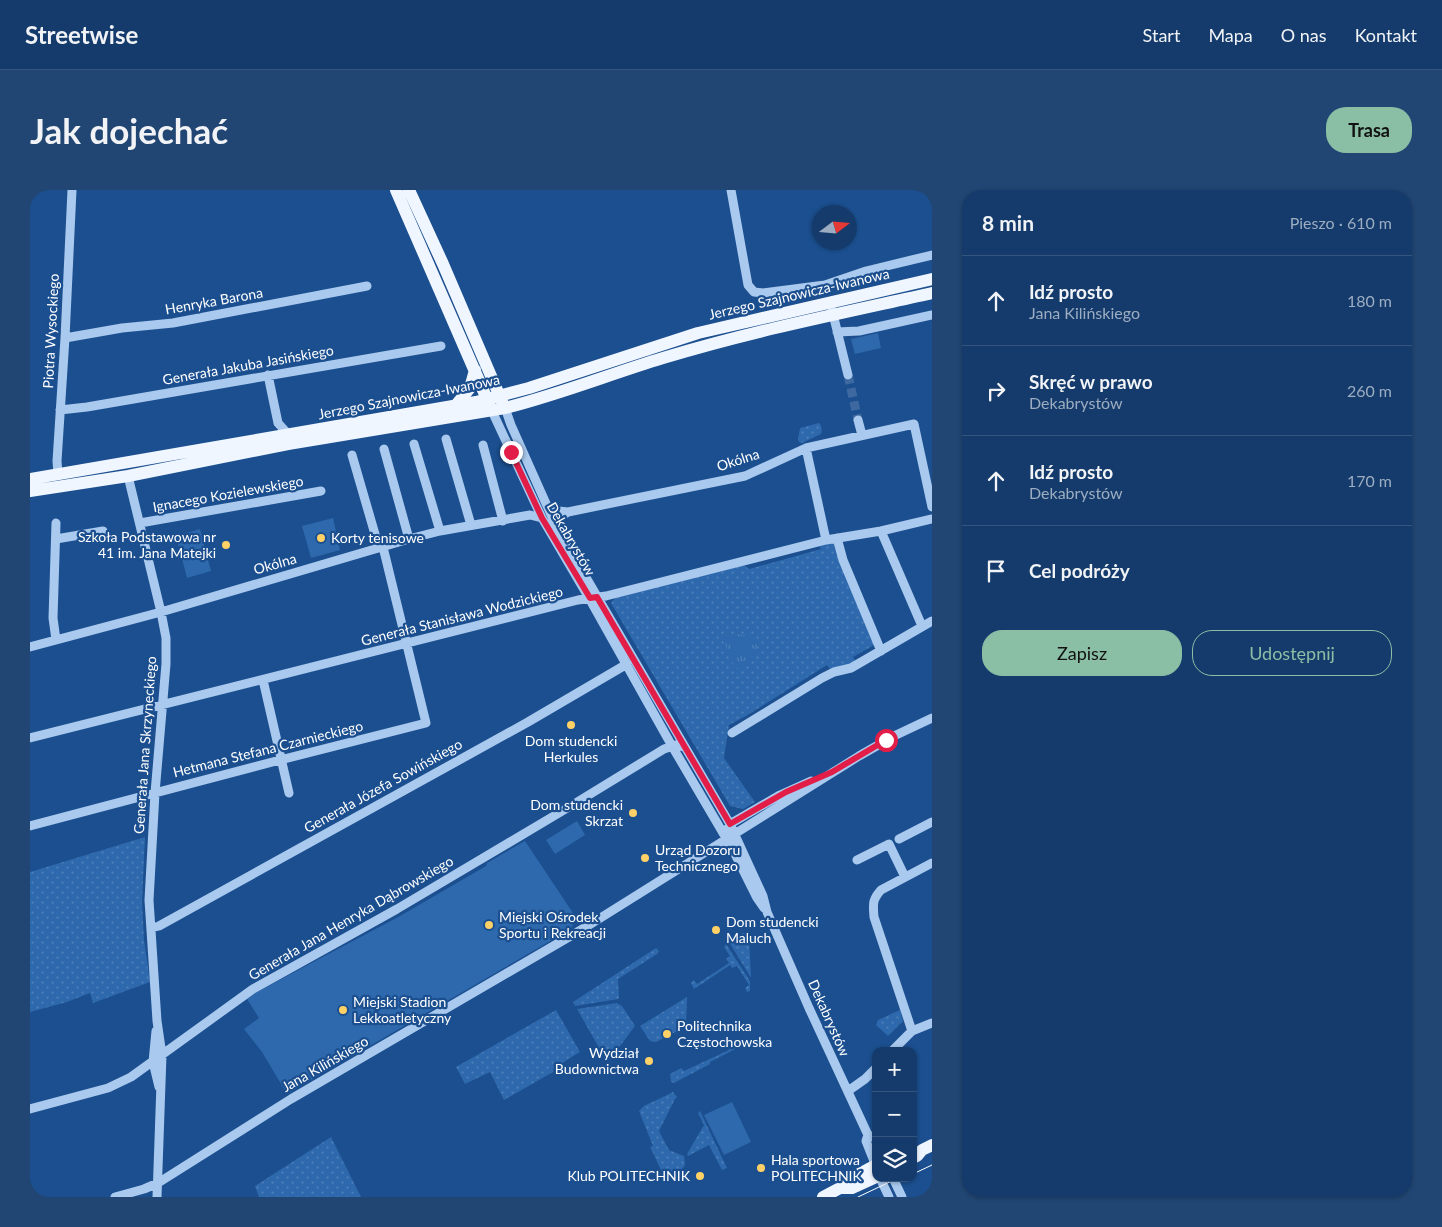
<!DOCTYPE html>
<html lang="pl">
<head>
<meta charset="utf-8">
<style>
	body { margin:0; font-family:Lato,sans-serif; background:#214673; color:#f1f3f6 }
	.controls { position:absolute; right:15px; bottom:15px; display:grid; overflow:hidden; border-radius:10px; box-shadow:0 1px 4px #0004 }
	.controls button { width:45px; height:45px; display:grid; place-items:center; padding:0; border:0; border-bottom:1px solid #33557e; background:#143b6b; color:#f1f3f6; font:25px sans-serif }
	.compass { position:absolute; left:782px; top:15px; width:45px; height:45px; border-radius:50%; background:#143b6b; box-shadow:0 1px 4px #0004; rotate:74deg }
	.stop { position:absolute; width:15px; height:15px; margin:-11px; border:4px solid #e11d48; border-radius:50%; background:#fff }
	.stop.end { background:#e11d48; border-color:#fff; box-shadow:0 1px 5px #0008 }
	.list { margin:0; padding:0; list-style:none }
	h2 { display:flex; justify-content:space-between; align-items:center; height:65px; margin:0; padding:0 20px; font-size:21px }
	h2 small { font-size:16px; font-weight:400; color:#9dadc1 }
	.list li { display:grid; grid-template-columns:32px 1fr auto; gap:15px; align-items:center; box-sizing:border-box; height:90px; padding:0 20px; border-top:1px solid #33557e }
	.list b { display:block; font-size:19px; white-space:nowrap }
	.list p { margin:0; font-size:16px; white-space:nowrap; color:#9dadc1 }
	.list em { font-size:16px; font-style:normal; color:#9dadc1 }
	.actions { display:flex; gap:10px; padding:15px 20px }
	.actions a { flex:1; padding:11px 0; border:1px solid #8abfa5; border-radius:20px; text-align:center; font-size:18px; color:#8abfa5 }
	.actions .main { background:#8abfa5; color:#111 }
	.icon { flex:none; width:28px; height:28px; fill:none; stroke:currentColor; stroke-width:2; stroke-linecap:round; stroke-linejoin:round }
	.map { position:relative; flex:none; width:902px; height:1007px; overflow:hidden; border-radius:20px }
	header { display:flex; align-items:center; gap:30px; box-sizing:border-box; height:70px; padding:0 25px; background:#143b6b; border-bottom:1px solid #33557e }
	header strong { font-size:24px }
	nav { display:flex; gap:28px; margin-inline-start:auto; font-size:18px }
	.intro { display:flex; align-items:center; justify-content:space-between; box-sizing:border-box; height:120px; padding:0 30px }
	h1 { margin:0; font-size:35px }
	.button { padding:12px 22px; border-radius:20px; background:#8abfa5; color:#111; font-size:18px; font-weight:700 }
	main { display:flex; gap:30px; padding:0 30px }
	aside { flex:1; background:#143b6b; border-radius:20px; box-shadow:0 1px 4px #0004 }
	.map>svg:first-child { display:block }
	.grass { fill:url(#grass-dots) }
	.park { fill:url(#park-tufts) }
	.pitch { fill:#2e69ad }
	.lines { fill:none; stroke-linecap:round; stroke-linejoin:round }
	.minor-tunnel { stroke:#3d69a0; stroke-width:9; stroke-dasharray:9 4.5; stroke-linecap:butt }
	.minor { stroke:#a9c9ee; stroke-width:9 }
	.major { stroke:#f0f6ff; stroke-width:12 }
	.tram { stroke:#fff; stroke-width:1 }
	.route { stroke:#e11d48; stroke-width:6 }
	.poi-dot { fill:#ffd166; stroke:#1b4f8f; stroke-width:2 }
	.labels { text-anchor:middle; stroke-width:4.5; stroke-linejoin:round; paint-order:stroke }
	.street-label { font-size:14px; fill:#fff; stroke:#1b4f8f }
	.poi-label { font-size:14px; fill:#fff; stroke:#1b4f8f; text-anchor:start }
</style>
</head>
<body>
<header>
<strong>Streetwise</strong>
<nav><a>Start</a><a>Mapa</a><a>O nas</a><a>Kontakt</a></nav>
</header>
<div class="intro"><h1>Jak dojechać</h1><a class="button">Trasa</a></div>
<main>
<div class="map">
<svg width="902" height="1007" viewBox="0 0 902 1007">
	<defs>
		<pattern id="grass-dots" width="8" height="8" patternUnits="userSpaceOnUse" patternTransform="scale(1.25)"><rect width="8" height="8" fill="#2e69ad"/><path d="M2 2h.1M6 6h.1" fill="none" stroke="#4d80b9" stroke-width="1.8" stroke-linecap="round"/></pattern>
		<pattern id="park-tufts" width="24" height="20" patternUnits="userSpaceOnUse" patternTransform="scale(1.25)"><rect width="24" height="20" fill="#2e69ad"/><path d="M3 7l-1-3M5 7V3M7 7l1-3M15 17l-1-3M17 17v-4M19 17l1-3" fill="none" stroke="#4d80b9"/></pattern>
	</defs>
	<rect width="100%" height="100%" fill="#1b4f8f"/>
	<path class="grass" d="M 789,233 C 792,235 792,241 791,244 L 772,253 L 769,252 L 768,249 L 770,238 Z
		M 804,352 L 846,454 L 823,467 L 826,472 L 818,476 L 800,479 L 797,475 L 716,526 L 699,535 L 694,568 L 725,612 L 713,619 L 700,616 L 581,413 L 585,408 L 714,375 L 719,379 L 791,359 L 789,355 Z
		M 115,647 L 112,712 L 114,750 L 120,792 L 63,813 L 60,803 L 37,812 L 0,822 L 0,682 Z
		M 713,743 L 717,744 L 719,747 L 721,788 L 699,752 Z
		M 696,754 L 720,791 L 720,801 L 717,802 L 715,798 L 719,795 L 707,776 L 702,778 L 700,775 L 664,799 L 661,793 L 664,790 L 667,794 L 699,773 L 696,769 L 700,766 L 694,757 Z
		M 626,758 L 629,761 L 627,764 L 588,789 L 589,808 L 588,809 L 545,816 L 543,812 Z
		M 657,807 L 656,837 L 626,852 L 620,851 L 610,836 Z
		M 587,813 L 592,816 L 605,836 L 581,868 L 576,870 L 547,819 Z
		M 526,820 L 550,862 L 524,878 L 523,882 L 474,910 L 460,882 L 435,894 L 426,877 Z
		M 870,820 L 873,831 L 858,846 L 846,835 L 848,830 Z
		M 706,852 L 712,853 L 713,855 L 680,872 L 680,874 L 644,893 L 641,892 L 640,884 L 651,878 L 654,881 L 699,860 L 700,855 Z
		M 643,902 L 647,907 L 645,909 L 629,941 L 639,960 L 654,966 L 655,975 L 652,979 L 635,986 L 633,984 L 620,957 L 623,956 L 609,921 L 614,916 Z
		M 670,921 L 697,978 L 692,980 L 679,955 L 658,966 L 657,964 L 674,935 L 668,923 Z
		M 301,947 L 331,1007 L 229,1007 L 225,996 Z"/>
	<path class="park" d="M 707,444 L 724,447 L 728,460 L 709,480 L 700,470 L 693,446 Z"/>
	<path class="pitch" d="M 848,143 L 851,158 L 825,164 L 821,149 Z
		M 303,328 L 310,360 L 281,368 L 272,336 Z
		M 170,339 L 181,381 L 157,388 L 146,346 Z
		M 547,631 L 555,645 L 525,664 L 516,650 Z
		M 495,651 L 547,729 L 544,731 L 541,739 L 257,904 L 232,862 L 214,839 L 229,828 L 217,809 L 227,802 L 370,726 L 456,676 L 457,673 Z
		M 702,912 L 721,952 L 694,965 L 674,925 Z"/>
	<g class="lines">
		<path class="minor-tunnel" d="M 818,185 L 828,230"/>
		<path class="minor" d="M 701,0 L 718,95 L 724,102 L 733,103 L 795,95 L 836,81 L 902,65
			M 802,120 L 818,185
			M 807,142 L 829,141 L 902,125
			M 35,148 L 92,138 L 143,133 L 337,96
			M 238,185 L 248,233 L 258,244
			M 475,218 L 481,235 L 526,336 L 700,634 L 733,706 L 737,722 L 779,818 L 838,945 L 845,948 L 846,950
			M 30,220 L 57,217 L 411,156
			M 462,221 L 512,328 L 559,408 L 642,556 L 703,660 L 727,708 L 734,718
			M 828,230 L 832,245
			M 416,249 L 441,335
			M 384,254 L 410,341
			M 453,255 L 473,331
			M 776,258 L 796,350
			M 354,259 L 379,349
			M 322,265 L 349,358
			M 28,284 L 27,271 L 35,148 L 42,0
			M 98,286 L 131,422 L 136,448 L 136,474 L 125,603 L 119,710 L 127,831 L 132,865 L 127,1007
			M 519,320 L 538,322 L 532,326 L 526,336
			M 538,322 L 715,286 L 776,258 L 884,234 L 902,317
			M 26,333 L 23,428 L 26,450
			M 110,333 L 291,301
			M 851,341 L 892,436
			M 807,348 L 813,370 L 851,461
			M 26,349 L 73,341
			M 0,457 L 131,422 L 379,349 L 410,341 L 500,325 L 512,328
			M 233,490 L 259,603
			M 702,543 L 792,488 L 804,482 L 821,478 L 902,431
			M 0,548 L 548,410 L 576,406 L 796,350 L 851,341 L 902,329
			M 0,636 L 250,570 L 396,533 L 353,357
			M 698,638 L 700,634 L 750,605 L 781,591
			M 869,649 L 902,632
			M 827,670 L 859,654 L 875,687
			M 121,738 L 129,736 L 498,532 L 597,474
			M 126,841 L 123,872 L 129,897
			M 882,841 L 844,727 C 843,714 842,710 851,700 L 902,673
			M 862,861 L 882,841 L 902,833
			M 818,901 L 835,889 L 846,878
			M 0,919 L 78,898 L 101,887 L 223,799 L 367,719 L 544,614 L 634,559 L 646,555 L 655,557
			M 838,945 L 836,951 L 846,976
			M 850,988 L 859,1007
			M 863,988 L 872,1007
			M 85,1007 L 114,999 L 128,993 L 261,909 L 556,737 L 829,566 L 864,546 L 902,528"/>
		<path class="major" d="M 366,0 L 460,216
			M 379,0 L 413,74 L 473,214
			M 426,215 L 440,198 L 445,180
			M 0,289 L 446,212 L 499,198 L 668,143 L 902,89
			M 0,301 L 98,286 L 258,254 L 475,218 C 528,205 580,184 633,168 C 722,141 812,123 902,103
			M 883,968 L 887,966 L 892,960 L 902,955
			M 810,998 L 822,998 L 846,987
			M 793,1007 L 810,998 L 818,990 L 846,975"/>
		<path class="tram" d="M 883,984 L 902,975
			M 828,1007 L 868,988"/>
	</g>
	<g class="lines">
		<path class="route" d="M 481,262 L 512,328 L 560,408 L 567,407 L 700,634 L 756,602 L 802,582 L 856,550"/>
	</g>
	<g class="poi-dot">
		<circle cx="291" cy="348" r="5"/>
		<circle cx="196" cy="355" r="5"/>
		<circle cx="541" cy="535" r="5"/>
		<circle cx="603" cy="623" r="5"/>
		<circle cx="615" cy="668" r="5"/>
		<circle cx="459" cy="735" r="5"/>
		<circle cx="686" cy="740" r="5"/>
		<circle cx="313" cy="820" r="5"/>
		<circle cx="637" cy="844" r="5"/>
		<circle cx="619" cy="871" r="5"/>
		<circle cx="731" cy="978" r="5"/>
		<circle cx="670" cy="986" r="5"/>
	</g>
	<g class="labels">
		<g class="street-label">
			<text transform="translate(769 104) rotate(-13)" y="5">Jerzego Szajnowicza-Iwanowa</text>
			<text transform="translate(184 111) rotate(-10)" y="5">Henryka Barona</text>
			<text transform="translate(21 141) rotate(-87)" y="5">Piotra Wysockiego</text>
			<text transform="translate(218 175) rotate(-10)" y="5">Generała Jakuba Jasińskiego</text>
			<text transform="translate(379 207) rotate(-11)" y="5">Jerzego Szajnowicza-Iwanowa</text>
			<text transform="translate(708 270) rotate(-18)" y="5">Okólna</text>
			<text transform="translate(198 304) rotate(-10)" y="5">Ignacego Kozielewskiego</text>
			<text transform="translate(541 349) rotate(60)" y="5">Dekabrystów</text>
			<text transform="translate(245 374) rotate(-16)" y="5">Okólna</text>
			<text transform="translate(432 426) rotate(-14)" y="5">Generała Stanisława Wodzickiego</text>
			<text transform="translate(115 555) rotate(-86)" y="5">Generała Jana Skrzyneckiego</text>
			<text transform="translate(238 559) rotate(-14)" y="5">Hetmana Stefana Czarnieckiego</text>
			<text transform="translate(353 596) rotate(-29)" y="5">Generała Józefa Sowińskiego</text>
			<text transform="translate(321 728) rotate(-30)" y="5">Generała Jana Henryka Dąbrowskiego</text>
			<text transform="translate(799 828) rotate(66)" y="5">Dekabrystów</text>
			<text transform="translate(295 874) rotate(-30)" y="5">Jana Kilińskiego</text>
		</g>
		<g class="poi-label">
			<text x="186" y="352" text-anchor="end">Szkoła Podstawowa nr<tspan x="186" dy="16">41 im. Jana Matejki</tspan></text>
			<text x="301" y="353">Korty tenisowe</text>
			<text x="541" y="556" text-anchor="middle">Dom studencki<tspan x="541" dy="16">Herkules</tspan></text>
			<text x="593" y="620" text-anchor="end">Dom studencki<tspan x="593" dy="16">Skrzat</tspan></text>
			<text x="625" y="665">Urząd Dozoru<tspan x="625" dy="16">Technicznego</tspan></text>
			<text x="469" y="732">Miejski Ośrodek<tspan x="469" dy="16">Sportu i Rekreacji</tspan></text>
			<text x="696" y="737">Dom studencki<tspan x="696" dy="16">Maluch</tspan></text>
			<text x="323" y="817">Miejski Stadion<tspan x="323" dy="16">Lekkoatletyczny</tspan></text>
			<text x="647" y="841">Politechnika<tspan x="647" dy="16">Częstochowska</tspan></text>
			<text x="609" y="868" text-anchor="end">Wydział<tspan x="609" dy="16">Budownictwa</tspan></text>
			<text x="741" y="975">Hala sportowa<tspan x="741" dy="16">POLITECHNIK</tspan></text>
			<text x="660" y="991" text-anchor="end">Klub POLITECHNIK</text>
		</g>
	</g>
</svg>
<div class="controls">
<button>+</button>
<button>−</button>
<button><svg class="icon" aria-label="layers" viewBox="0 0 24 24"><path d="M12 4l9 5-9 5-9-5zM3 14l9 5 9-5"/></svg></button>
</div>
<svg class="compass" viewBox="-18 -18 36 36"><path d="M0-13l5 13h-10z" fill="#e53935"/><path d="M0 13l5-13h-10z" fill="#9dadc1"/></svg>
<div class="stop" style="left:856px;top:550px"></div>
<div class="stop end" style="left:481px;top:262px"></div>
</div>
<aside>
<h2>8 min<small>Pieszo · 610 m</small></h2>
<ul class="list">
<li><svg class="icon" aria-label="ahead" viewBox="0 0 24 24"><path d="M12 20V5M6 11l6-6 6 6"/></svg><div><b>Idź prosto</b><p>Jana Kilińskiego</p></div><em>180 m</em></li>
<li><svg class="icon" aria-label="right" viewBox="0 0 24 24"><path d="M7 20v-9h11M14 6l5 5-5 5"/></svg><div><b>Skręć w prawo</b><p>Dekabrystów</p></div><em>260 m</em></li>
<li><svg class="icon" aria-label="ahead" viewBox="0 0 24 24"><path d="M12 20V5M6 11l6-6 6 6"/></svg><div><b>Idź prosto</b><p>Dekabrystów</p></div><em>170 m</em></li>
<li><svg class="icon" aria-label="arrive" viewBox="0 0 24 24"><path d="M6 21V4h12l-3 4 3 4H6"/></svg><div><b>Cel podróży</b></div></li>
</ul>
<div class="actions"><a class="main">Zapisz</a><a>Udostępnij</a></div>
</aside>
</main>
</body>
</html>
